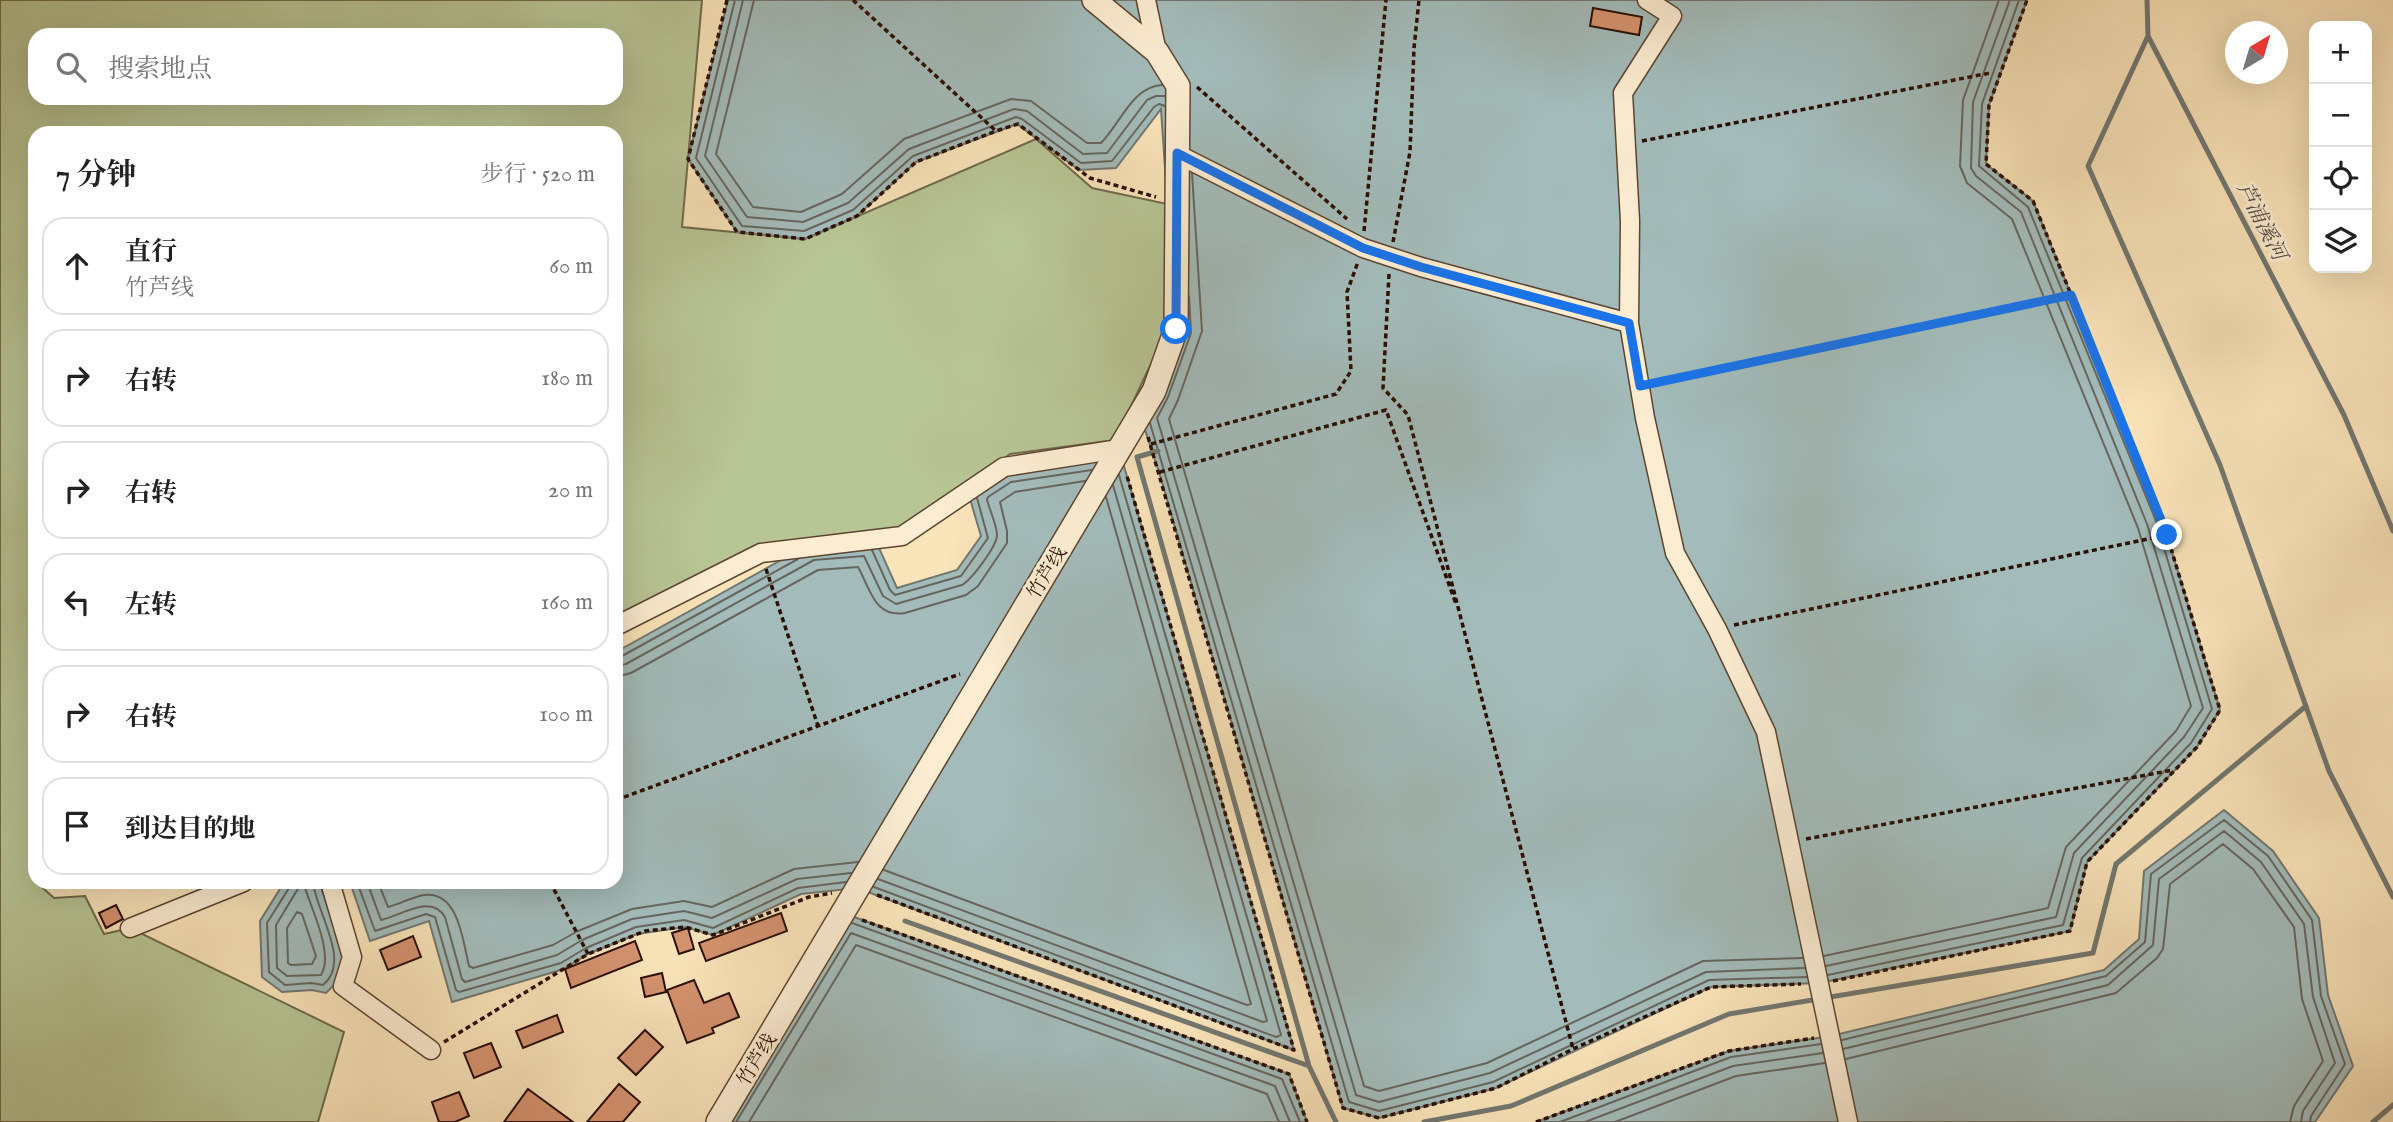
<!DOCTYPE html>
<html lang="zh">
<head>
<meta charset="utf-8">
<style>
	body { margin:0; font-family:"IM FELL English","Noto Serif SC",serif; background:#f6f6f6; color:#222 }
	.controls { position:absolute; right:21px; top:21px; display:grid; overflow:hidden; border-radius:14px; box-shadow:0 7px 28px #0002 }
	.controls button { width:63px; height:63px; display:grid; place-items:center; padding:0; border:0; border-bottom:2px solid #e0e0e0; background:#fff; color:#222; font:35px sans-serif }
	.compass { position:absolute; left:2225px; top:21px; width:63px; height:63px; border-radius:50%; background:#fff; box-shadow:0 7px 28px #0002; rotate:38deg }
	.stop { position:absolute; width:21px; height:21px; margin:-16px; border:5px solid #1a73e8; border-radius:50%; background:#fff }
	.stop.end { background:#1a73e8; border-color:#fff; box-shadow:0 2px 7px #0008 }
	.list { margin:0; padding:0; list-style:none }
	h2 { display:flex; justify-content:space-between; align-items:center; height:91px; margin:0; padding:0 28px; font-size:30px }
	h2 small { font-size:23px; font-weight:400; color:#767676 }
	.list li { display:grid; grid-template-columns:46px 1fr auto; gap:21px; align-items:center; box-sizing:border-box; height:98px; margin:0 14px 14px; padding:0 14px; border:2px solid #e0e0e0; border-radius:21px }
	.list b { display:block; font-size:26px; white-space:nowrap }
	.list p { margin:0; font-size:23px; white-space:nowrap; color:#767676 }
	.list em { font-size:23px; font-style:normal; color:#767676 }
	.icon { flex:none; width:38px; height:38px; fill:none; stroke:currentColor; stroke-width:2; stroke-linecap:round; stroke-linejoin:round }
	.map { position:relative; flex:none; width:2393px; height:1122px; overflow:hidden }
	.search { position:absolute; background:#fff; box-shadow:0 7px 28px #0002; left:28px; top:28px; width:595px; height:77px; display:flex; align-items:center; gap:18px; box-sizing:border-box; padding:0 24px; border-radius:21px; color:#767676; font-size:26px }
	.panel { position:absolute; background:#fff; box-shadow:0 7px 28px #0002; left:28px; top:126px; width:595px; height:763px; border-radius:21px }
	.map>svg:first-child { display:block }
	.green { fill:#b8c595; stroke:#706a4c; stroke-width:2; fill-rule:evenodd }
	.water { fill:#a3bcbb; stroke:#727771; stroke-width:2 }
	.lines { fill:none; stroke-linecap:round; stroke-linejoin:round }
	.shore { stroke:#66665f; stroke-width:2 }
	.stream { stroke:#727771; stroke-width:5 }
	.building { fill:#d5926f; stroke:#290f03; stroke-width:2 }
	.minor-casing { stroke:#5d4431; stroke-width:21 }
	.tertiary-casing { stroke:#5d4431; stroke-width:26 }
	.path { stroke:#290f03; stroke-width:3.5; stroke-dasharray:5 3.5; stroke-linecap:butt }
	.minor { stroke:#fcedd2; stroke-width:18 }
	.tertiary { stroke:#fcedd2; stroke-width:23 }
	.route { stroke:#1a73e8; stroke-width:9 }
	.labels { text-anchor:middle; stroke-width:6; stroke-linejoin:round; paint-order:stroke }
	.street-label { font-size:19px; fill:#290f03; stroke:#fcedd2 }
	.water-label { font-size:21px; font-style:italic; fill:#544c43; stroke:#fcedd2 }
</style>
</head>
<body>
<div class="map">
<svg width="2393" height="1122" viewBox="0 0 2393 1122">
	<rect width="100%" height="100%" fill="#fae4ba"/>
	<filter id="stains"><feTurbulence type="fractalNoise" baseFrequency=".00286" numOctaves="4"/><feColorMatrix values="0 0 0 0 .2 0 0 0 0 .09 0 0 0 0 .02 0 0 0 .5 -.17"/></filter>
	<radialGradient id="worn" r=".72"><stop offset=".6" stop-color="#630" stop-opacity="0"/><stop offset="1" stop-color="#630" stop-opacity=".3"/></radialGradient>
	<path class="green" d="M 0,0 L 702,0 L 682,227 L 805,239 L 1036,139 L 1092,188 L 1172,205 L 1167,330 L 1115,440 L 1010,454 L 902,536 L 755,549 L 618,620 L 616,615 L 616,133 L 35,133 L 34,880 L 54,898 L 85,896 L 104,934 L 130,928 L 344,1032 L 318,1122 L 0,1122 ZM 35,35 L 616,35 L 616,98 L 35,98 Z"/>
	<path class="water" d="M 728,0 L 2027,0 L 1989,105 L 1986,164 L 2033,201 L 2162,519 L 2220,710 L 2197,747 L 2087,862 L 2070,931 L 1820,983 L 1711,987 L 1496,1088 L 1379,1118 L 1343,1108 L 1159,472 L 1140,415 L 1176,329 L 1161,109 L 1116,168 L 1079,170 L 1017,124 L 916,162 L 857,216 L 805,239 L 737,232 L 688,159 Z
		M 1119,449 L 1294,1050 L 857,888 L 801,894 L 713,935 L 685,927 L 637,934 L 588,954 L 564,969 L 452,1002 L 429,921 L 370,941 L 350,882 L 616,882 L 616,652 L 810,544 L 875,539 L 897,588 L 957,570 L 981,536 L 968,492 L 1004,467 Z
		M 2224,810 L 2273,851 L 2319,918 L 2328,995 L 2353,1066 L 2315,1122 L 1536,1122 L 1729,1051 L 1831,1036 L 2104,970 L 2139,939 L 2144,871 Z
		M 288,882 L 318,882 L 320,884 L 343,954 L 339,980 L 326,993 L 312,990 L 282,992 L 262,977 L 260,921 L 283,884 Z
		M 843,913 L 1289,1074 L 1307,1122 L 718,1122 Z"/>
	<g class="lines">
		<path class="shore" d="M 735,0 L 696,158 L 742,226 L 804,231 L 853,210 L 913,156 L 1016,117 L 1022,119 L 1081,163 L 1112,161 L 1154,107 L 1159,104 L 1165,106
			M 743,0 L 705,156 L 747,217 L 803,222 L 848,203 L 909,149 L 1014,109 L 1027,111 L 1083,154 L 1107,153 L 1147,100 L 1156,96 L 1165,96
			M 754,0 L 716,154 L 753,207 L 801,212 L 842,194 L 904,139 L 1011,99 L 1031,101 L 1087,143 L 1101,143 C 1120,124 1133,86 1162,85
			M 1192,173 L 1202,331 L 1178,400 L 1169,419 L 1364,1086 L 1379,1091 L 1487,1063 L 1703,961 L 1803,958
			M 1189,296 L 1191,333 L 1168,397 L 1157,418 L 1356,1095 L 1379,1102 L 1490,1073 L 1706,972 L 1805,968
			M 1150,423 L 1349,1102 L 1379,1111 L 1493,1082 L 1709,980 L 1807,977
			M 872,550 L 890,590 L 895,595 L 961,576 L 988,538 L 977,498
			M 616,657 L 622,656 L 798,559
			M 616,666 L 626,664 L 814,560 L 864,556 L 883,596 L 896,604 L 962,585 C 972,579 998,545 997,534 C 996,523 990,511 987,500 L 988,497 L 1011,482 L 1092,470
			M 616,677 L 631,673 L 818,570 L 858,567 C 870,588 874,618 905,613 L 966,595 L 978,586 L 1007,543 L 1007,531 L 1000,502 L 1015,492 L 1085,481
			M 884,870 L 1247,1005 L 1251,1004 L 1106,497
			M 878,879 L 1263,1022 L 1267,1021 L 1113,485
			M 290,882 L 289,888 L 267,923 L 269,972 L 285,985 L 311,983 L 323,985 C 352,962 316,912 313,882
			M 357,882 L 375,931 L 426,914 L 435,917 L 456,990 L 459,992 L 561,963 L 586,948 L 636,927 L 684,920 L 713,928 L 798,888 L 846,882
			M 367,882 L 381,920 C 401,916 431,893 445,917 L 462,979 L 465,982 L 557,955 L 582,940 L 632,919 L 684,911 L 712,918 L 797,879 L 851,873
			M 378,882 L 388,907 C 400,904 412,897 424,895 C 459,890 463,943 469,966 L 473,968 L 553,945 L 578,931 L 632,909 L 684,901 L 712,907 L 794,869 L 858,862
			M 302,886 L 305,888 C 312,910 334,955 321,975 L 287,976 L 277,968 L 276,925 L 299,887 Z
			M 874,887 L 1276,1037 L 1281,1035 L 1119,475
			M 297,912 L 302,914 L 316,956 L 312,964 L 291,965 L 288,963 L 287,928 Z
			M 852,923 L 1282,1079 L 1300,1122
			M 1824,956 L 2048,908 L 2066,847 L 2176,731 L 2191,706 L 2138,528 L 2012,219 L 1967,183 L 1960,166 L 1963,100 L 1999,0
			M 1826,966 L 2056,917 L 2074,853 L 2184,737 L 2203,708 L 2147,524 L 2021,212 L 1976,176 L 1971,168 L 1973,102 L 2010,0
			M 1828,975 L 2063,925 L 2082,858 L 2191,743 L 2212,709 L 2156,521 L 2028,207 L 1979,166 L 1982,104 L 2019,0
			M 1842,1040 L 2106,976 L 2145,942 L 2151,874 L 2224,820 L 2268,856 L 2312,920 L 2321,996 L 2345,1064 L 2311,1116 L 2310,1122
			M 1843,1049 L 2108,985 L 2153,945 L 2159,879 L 2224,831 L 2261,862 L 2304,924 L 2313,997 L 2335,1063 L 2303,1111 L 2301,1122
			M 1846,1059 L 2116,993 L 2157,958 L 2163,949 L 2170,884 L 2223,844 L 2253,869 L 2294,927 L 2302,999 L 2323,1061 L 2294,1106 L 2290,1122
			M 736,1122 L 851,933 L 1275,1086 L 1290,1122
			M 749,1122 L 856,945 L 1267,1094 L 1279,1122
			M 1560,1122 L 1731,1057 L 1821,1044
			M 1585,1122 L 1733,1066 L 1823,1053
			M 1615,1122 L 1736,1076 L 1825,1063"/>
		<path class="stream" d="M 2147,0 L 2148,36 L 2344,415 L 2393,531
			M 2148,36 L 2088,166 L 2220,465 L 2329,771 L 2393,897
			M 1158,451 L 1137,457 L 1309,1066 L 1336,1122
			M 905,921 L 1309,1066
			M 1424,1122 L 1511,1106 L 1729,1014 L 2093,953 L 2116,864 L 2306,706
			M 2373,1122 L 2393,1105"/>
	</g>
	<path class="building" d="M 1593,8 L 1642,17 L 1639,35 L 1590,26 Z
		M 116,905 L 123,919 L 106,928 L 99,913 Z
		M 781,913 L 787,931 L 706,961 L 699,943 Z
		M 688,928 L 694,949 L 679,954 L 672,933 Z
		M 413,936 L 421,957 L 388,970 L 380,950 Z
		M 635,941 L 642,960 L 571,988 L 565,969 Z
		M 662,973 L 666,992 L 645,997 L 641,978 Z
		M 694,980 L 704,1003 L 729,993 L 739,1017 L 712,1028 L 714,1033 L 687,1043 L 667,990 Z
		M 557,1015 L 563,1032 L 523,1048 L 516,1031 Z
		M 645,1030 L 663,1047 L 636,1075 L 618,1058 Z
		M 491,1043 L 501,1067 L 474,1078 L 464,1053 Z
		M 619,1084 L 640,1102 L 623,1122 L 587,1122 Z
		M 528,1089 L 573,1122 L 504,1122 Z
		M 459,1092 L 469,1116 L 455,1122 L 439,1122 L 432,1102 Z"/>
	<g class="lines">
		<defs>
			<path id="minor" d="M 1146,0 L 1157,52
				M 1647,0 L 1672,16 L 1623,93 L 1630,221 L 1629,323 L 1645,418 L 1675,553 L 1717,629 L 1766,732 L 1848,1122
				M 1177,154 L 1363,248 L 1421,267 L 1629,323
				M 616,626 L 761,553 L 902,536 L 1004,467 L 1119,449
				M 330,882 L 352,957 L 343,986 L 431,1050
				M 130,928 L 244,882"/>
			<path id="tertiary" d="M 718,1122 L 1154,391 L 1176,329 L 1178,86 L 1157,52 L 1094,0"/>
		</defs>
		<use href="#minor" class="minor-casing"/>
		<use href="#tertiary" class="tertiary-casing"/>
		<path class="path" d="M 727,0 L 688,159 L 737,232 L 805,239 L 857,216 L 916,162 L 996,131
			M 853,0 L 996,131 L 1018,124 L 1090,178 L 1156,197
			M 1197,87 L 1347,219
			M 1642,141 L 1990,73
			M 1364,231 L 1386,0
			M 1393,242 L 1410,152 L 1414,48 L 1419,0
			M 1389,274 L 1383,388 L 1408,415 L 1573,1049
			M 1656,383 L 2071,295
			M 1148,437 L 1343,1108 L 1379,1118 L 1496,1088 L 1573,1049 L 1711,987 L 1801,984
			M 1151,444 L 1336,394 L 1351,371 L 1347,292 L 1358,262
			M 1160,472 L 1386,410 L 1456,604
			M 766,569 L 818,726
			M 1734,625 L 2167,535
			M 616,800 L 960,674
			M 1806,839 L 2173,770
			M 550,882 L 588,954
			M 877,895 L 1294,1050 L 1127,476
			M 862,920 L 1289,1074 L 1307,1122
			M 1833,981 L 2070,931 L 2087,862 L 2197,747 L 2220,710 L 2162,519 L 2033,201 L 1986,164 L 1989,105 L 2027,0
			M 444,1042 L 588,954 L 645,931 L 685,927 L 713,935 L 809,897 L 832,893
			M 1536,1122 L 1729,1051 L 1814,1038"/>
		<use href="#minor" class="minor"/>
		<use href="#tertiary" class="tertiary"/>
	</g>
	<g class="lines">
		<path class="route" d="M 1176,329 L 1177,153 L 1363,248 L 1421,267 L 1629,323 L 1640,386 L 2071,295 L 2167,535"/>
	</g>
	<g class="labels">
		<g class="street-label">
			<text transform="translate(1046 572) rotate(-59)" y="7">竹芦线</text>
			<text transform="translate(756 1059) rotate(-59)" y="7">竹芦线</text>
		</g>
		<g class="water-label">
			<text transform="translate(2262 221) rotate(63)" y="7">芦浦溪河</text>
		</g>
	</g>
	<rect width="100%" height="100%" filter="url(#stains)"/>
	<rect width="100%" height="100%" fill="url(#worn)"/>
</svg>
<div class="controls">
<button>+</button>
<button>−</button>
<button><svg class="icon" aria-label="locate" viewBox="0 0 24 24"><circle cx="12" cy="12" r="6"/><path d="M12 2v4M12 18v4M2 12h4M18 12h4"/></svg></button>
<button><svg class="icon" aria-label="layers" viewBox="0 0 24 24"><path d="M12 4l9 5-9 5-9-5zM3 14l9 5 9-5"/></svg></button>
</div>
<svg class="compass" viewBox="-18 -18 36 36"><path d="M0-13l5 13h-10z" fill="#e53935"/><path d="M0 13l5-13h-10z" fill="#767676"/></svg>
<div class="stop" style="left:1176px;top:329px"></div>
<div class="stop end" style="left:2167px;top:535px"></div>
<div class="search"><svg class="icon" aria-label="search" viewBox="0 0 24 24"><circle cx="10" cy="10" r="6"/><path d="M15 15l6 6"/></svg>搜索地点</div>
<section class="panel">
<h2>7 分钟<small>步行 · 520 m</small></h2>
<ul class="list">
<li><svg class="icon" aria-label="ahead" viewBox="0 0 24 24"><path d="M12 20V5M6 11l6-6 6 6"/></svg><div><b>直行</b><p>竹芦线</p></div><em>60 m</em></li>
<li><svg class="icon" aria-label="right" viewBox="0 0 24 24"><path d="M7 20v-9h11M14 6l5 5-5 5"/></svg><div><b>右转</b></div><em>180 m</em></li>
<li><svg class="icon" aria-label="right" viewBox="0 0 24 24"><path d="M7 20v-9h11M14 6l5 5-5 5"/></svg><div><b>右转</b></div><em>20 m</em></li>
<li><svg class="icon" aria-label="left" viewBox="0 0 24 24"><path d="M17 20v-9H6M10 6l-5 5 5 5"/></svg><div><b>左转</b></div><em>160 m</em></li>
<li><svg class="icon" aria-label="right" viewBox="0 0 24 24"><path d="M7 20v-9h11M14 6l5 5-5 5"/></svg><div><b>右转</b></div><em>100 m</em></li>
<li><svg class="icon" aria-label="arrive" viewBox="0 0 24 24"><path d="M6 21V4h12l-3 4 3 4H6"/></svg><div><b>到达目的地</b></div></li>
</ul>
</section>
</div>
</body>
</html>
